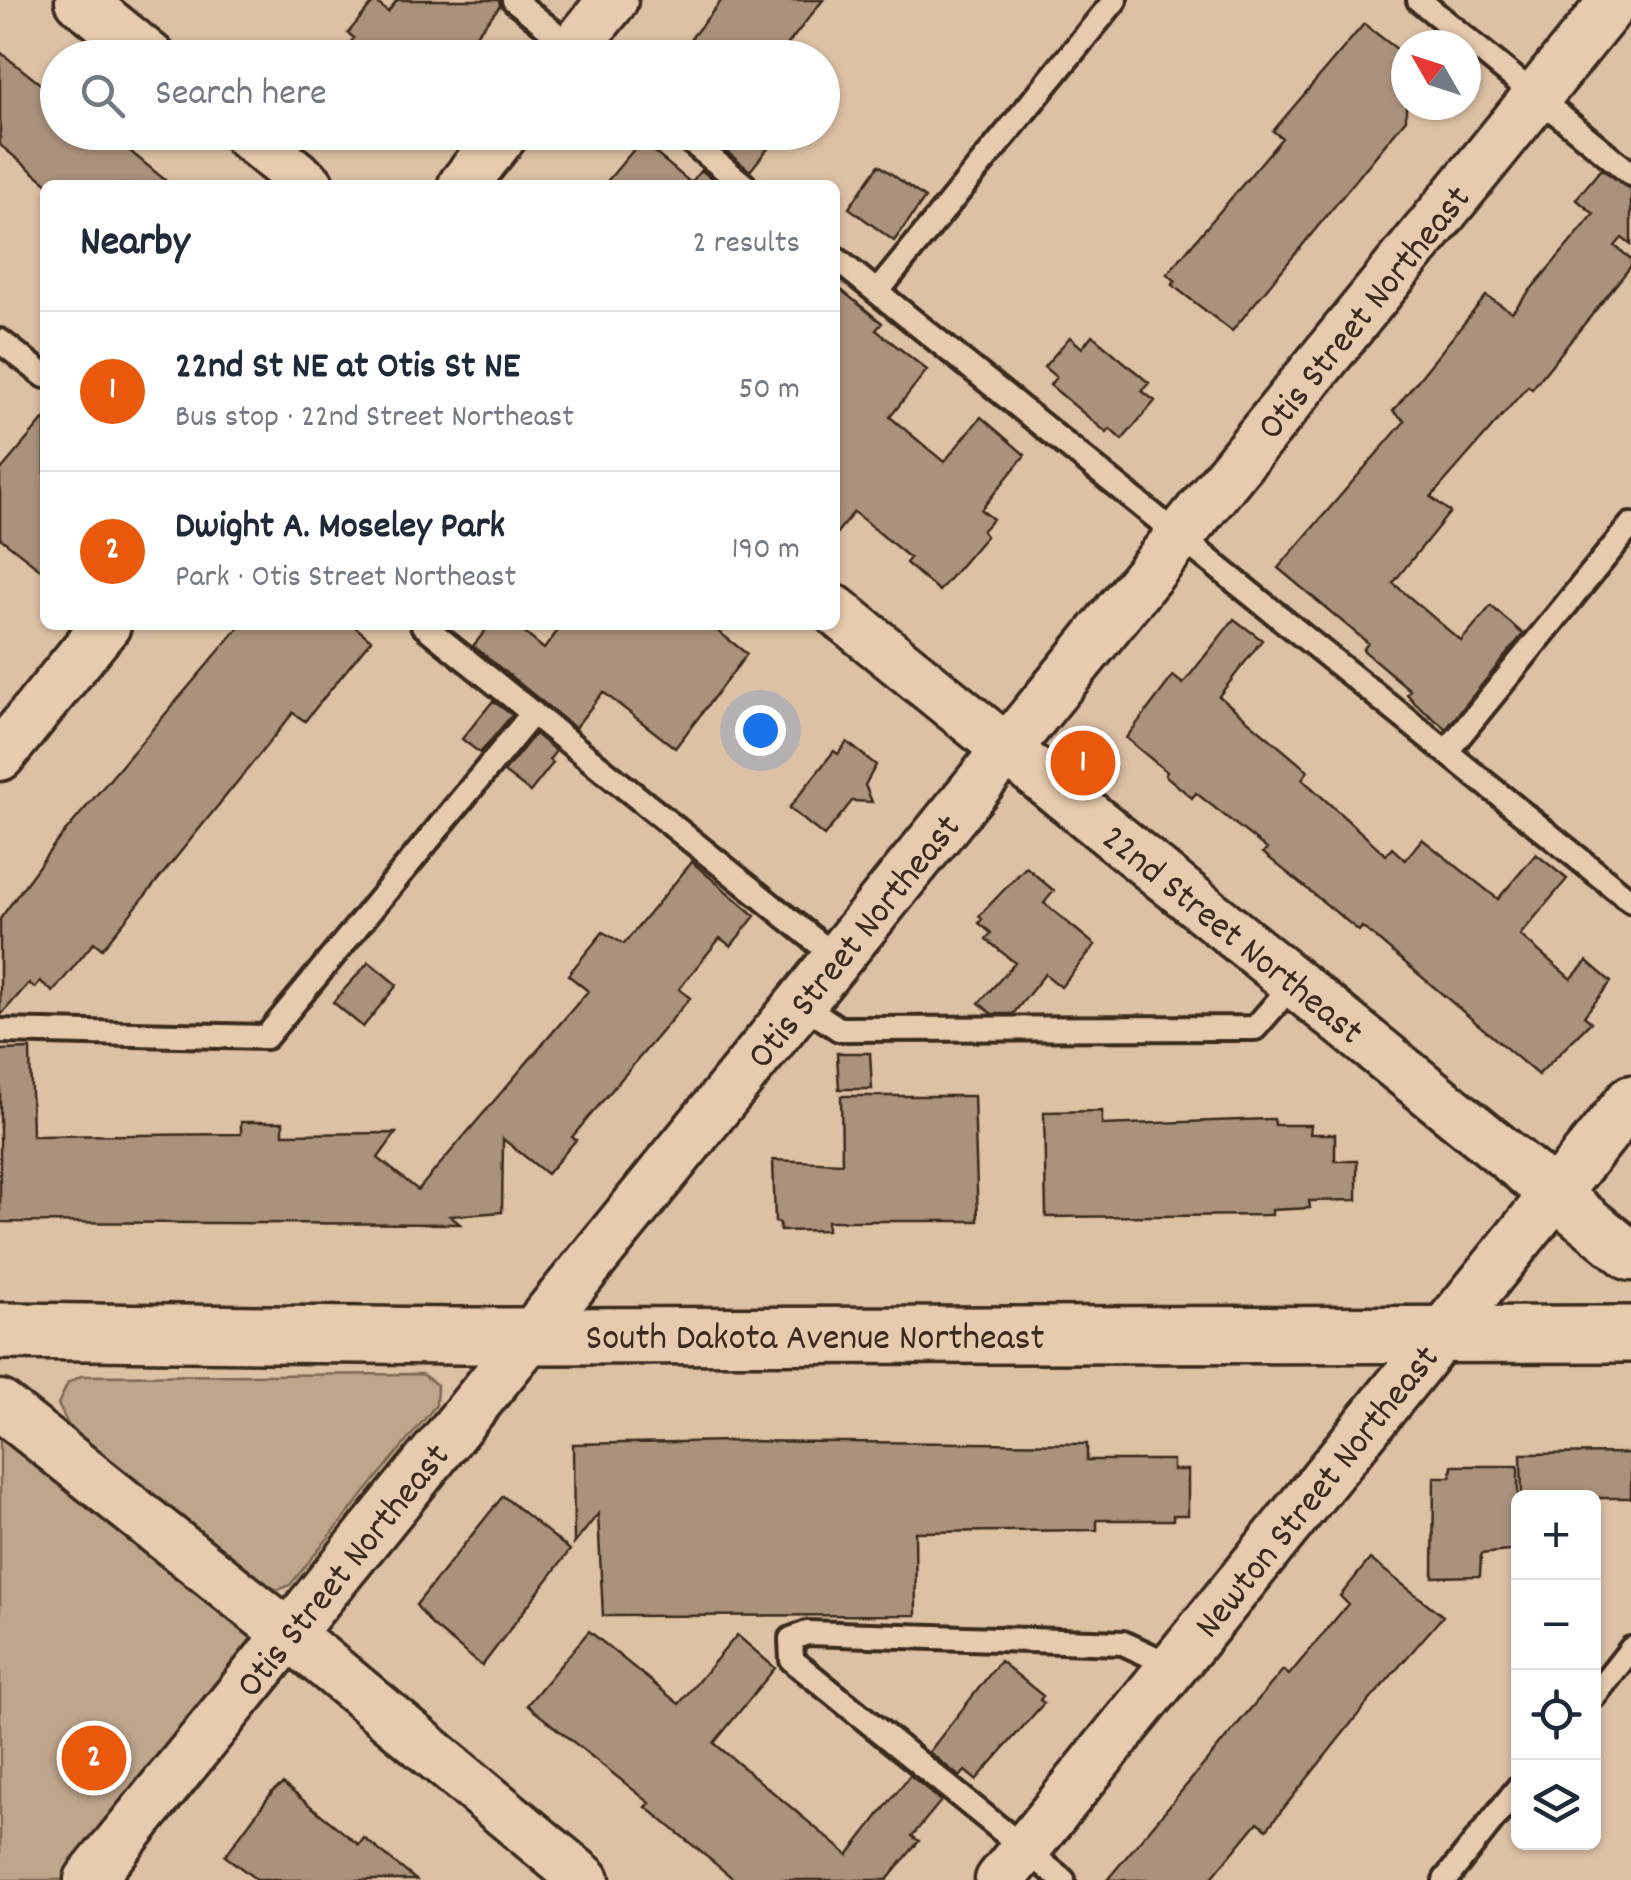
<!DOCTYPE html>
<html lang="en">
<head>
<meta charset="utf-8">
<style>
	body { margin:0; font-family:Dekko,sans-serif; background:#f6f6f7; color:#1f2937 }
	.controls { position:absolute; right:30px; bottom:30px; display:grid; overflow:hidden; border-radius:15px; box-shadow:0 2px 8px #0004 }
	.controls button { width:90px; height:90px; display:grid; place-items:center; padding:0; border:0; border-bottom:2px solid #e0e1e3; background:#fff; color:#1f2937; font:50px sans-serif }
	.compass { position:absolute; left:1391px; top:30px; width:90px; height:90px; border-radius:50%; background:#fff; box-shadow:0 2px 8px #0004; rotate:309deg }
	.you { position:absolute; left:760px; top:730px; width:35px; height:35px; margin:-25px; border:8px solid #fff; border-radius:50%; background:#1a73e8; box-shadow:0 0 0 15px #1a73e833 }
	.badge { display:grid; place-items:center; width:65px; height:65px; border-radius:50%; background:#ea580c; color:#fff; font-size:32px; font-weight:700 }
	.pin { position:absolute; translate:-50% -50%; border:5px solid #fff; box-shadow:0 2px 10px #0006 }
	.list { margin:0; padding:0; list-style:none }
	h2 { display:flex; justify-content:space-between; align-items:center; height:130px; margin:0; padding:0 40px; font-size:42px }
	h2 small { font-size:32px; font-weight:400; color:#747a83 }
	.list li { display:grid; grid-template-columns:65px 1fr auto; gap:30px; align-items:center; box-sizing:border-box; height:160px; padding:0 40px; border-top:2px solid #e0e1e3 }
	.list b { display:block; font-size:38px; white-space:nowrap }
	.list p { margin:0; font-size:32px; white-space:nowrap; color:#747a83 }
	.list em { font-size:32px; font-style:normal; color:#747a83 }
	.icon { flex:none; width:55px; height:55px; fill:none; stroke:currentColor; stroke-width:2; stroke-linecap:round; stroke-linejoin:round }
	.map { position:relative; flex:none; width:1631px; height:1880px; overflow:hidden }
	.search { position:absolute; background:#fff; box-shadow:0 2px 8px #0004; left:40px; top:40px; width:800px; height:110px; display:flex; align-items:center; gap:25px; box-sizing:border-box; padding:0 35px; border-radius:55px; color:#747a83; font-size:38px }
	.panel { position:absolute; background:#fff; box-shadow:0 2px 8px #0004; left:40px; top:180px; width:800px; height:450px; border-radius:15px }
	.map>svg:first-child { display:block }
	.green { fill:#bfa58c; stroke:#7d6855; stroke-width:2.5 }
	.building { fill:#ab927b; stroke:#3b2a1e; stroke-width:2.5 }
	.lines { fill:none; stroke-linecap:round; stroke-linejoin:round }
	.service-casing { stroke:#3b2a1e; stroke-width:30 }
	.minor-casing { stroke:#3b2a1e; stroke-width:55 }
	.primary-casing { stroke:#3b2a1e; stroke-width:62 }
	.service { stroke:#e7cbae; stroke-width:22 }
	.minor { stroke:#e7cbae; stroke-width:48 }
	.primary { stroke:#e7cbae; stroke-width:55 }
	.labels { text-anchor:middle; stroke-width:8; stroke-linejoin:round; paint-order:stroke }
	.street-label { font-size:38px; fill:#3b2a1e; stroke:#e7cbae }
</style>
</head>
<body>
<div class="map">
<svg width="1631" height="1880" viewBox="0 0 1631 1880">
	<rect width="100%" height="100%" fill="#ddc1a5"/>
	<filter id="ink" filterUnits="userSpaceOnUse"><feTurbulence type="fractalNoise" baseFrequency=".01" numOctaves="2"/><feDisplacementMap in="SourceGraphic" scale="20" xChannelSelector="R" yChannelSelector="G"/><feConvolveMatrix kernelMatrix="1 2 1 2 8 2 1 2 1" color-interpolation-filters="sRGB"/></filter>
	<g filter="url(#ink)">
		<path class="green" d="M 422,1374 L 437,1385 L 436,1405 L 290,1585 L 279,1590 L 264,1585 L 69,1427 L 58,1404 L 68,1383 L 81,1376 Z
			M 0,1405 L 288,1635 L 89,1880 L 0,1880 Z"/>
		<path class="building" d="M 397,0 L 499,0 L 500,6 L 457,58 L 339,58 L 354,38 L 348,33 L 371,5 L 376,2 L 388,12 Z
			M 722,0 L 823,0 L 777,58 L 675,58 Z
			M 1364,24 L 1406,56 L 1406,119 L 1232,331 L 1172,285 L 1176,281 L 1167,274 L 1282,138 L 1273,131 Z
			M 0,52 L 58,98 L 58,132 L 107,132 L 171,185 L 49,185 L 0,145 Z
			M 732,132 L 781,132 L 750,171 L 720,146 Z
			M 641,141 L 691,183 L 701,170 L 720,185 L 604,185 Z
			M 879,165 L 925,198 L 894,241 L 849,208 Z
			M 1601,169 L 1631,189 L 1631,245 L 1622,238 L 1615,246 L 1631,259 L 1631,266 L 1532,389 L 1528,386 L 1431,497 L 1450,512 L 1393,583 L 1461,641 L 1491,606 L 1523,634 L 1446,729 L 1416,704 L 1407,694 L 1410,690 L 1363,650 L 1368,643 L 1278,568 L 1405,421 L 1393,411 L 1486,296 L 1512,312 L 1594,214 L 1576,199 Z
			M 835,285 L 882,323 L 876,330 L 927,370 L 890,417 L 944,462 L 981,417 L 1025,455 L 981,510 L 993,519 L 982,531 L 986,536 L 939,591 L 906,563 L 910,558 L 854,512 L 835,535 Z
			M 1092,335 L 1149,383 L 1142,391 L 1155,401 L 1122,440 L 1110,429 L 1107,433 L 1050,385 L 1056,377 L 1044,367 L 1070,337 L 1082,348 Z
			M 45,418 L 45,573 L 0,538 L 0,471 Z
			M 1234,619 L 1262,640 L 1219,696 L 1308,771 L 1302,779 L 1386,855 L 1392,848 L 1405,860 L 1422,839 L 1498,899 L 1536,854 L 1567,879 L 1520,935 L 1571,979 L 1587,961 L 1611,982 L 1584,1016 L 1591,1022 L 1538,1075 L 1376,938 L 1362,927 L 1359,931 L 1263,853 L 1267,849 L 1196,793 L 1192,798 L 1165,775 L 1167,772 L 1126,738 L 1173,676 L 1183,684 Z
			M 241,625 L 353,625 L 371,640 L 305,721 L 293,713 L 102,949 L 94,942 L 53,992 L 40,981 L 35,988 L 29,983 L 0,1016 L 0,919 L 54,845 Z
			M 490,625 L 515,625 L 544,649 L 562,625 L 710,625 L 747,654 L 675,748 L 603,692 L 575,728 L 473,646 Z
			M 493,701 L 512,715 L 480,753 L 462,739 Z
			M 535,734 L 556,751 L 549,760 L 553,763 L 530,792 L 504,772 Z
			M 847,742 L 876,765 L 865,785 L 872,802 L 852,801 L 824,836 L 789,808 L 834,751 L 838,754 Z
			M 692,862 L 755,916 L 731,946 L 720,938 L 679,989 L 690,998 L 572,1137 L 576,1140 L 547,1174 L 503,1139 L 502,1212 L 450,1216 L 460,1224 L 0,1222 L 0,1050 L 30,1049 L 32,1136 L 241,1134 L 241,1122 L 283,1122 L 283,1134 L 396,1133 L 378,1158 L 418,1190 L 588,991 L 568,975 L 603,932 L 624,944 Z
			M 1026,867 L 1054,891 L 1044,903 L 1095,945 L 1061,987 L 1045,974 L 1013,1014 L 992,1014 L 979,1003 L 1015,963 L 986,939 L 991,933 L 979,923 L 982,919 L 979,916 Z
			M 369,962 L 397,985 L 363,1027 L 333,1002 Z
			M 837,1053 L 870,1053 L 872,1089 L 839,1089 Z
			M 841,1096 L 974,1096 L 978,1221 L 827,1221 L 827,1230 L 780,1231 L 780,1223 L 775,1222 L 773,1160 L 842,1163 Z
			M 1102,1111 L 1102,1125 L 1269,1119 L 1274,1119 L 1275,1125 L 1311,1125 L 1310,1134 L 1335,1134 L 1335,1161 L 1357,1161 L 1357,1200 L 1309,1201 L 1310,1208 L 1272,1210 L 1272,1215 L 1046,1217 L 1044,1112 Z
			M 732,1441 L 1087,1444 L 1087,1460 L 1173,1460 L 1173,1470 L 1188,1470 L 1188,1515 L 1173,1515 L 1173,1520 L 1097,1520 L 1097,1530 L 915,1532 L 916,1615 L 603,1616 L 598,1514 L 574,1544 L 573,1444 Z
			M 1631,1453 L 1631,1498 L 1522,1498 L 1521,1454 Z
			M 1452,1466 L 1518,1466 L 1518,1550 L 1481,1554 L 1480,1576 L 1433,1577 L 1434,1477 L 1451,1477 Z
			M 503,1496 L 570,1550 L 482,1666 L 432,1625 L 416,1605 Z
			M 1370,1559 L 1443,1616 L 1364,1707 L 1267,1829 L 1258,1822 L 1210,1880 L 1107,1880 L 1283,1670 L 1289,1675 L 1348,1604 L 1340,1596 Z
			M 589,1631 L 679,1704 L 737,1635 L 775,1668 L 714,1743 L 848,1855 L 910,1775 L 941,1801 L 912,1836 L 919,1841 L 887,1880 L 735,1880 L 646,1807 L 650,1803 L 527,1705 Z
			M 1000,1661 L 1043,1696 L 1040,1700 L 1044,1703 L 976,1780 L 965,1771 L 960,1777 L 929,1752 Z
			M 283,1784 L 359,1845 L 364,1838 L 416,1880 L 257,1880 L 225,1856 L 273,1791 Z"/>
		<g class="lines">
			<defs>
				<path id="service" d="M 514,0 L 577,51
					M 1419,0 L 1631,174
					M 679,132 L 744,185
					M 835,258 L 1631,901
					M 877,292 L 1115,0
					M 0,341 L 45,376
					M 423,625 L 837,958
					M 1447,751 L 1631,525
					M 800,1003 L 839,1029 L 1255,1028 L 1295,982
					M 0,1031 L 266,1037 L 533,713
					M 1594,1696 L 1631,1649
					M 1063,1880 L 792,1660 L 791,1639 L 807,1633 L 1123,1643 L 1173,1666
					M 1445,1880 L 1518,1788"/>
				<path id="minor" d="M 80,0 L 151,58
					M 566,58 L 613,0
					M 244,132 L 309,185
					M 463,185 L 505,132
					M 835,610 L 1631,1256
					M 0,756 L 106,625
					M 0,1405 L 317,1657 L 585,1880
					M 89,1880 L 1615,0
					M 1000,1880 L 1631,1100"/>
				<path id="primary" d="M 0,1331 L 459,1336 L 1631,1334"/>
			</defs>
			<use href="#service" class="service-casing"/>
			<use href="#minor" class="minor-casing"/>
			<use href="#primary" class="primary-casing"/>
			<use href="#service" class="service"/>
			<use href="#minor" class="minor"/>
			<use href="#primary" class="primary"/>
		</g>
	</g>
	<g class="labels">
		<g class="street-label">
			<text transform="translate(1362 311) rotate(-51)" y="13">Otis Street Northeast</text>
			<text transform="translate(1234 933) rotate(39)" y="13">22nd Street Northeast</text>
			<text transform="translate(852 940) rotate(-51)" y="13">Otis Street Northeast</text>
			<text x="815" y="1348">South Dakota Avenue Northeast</text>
			<text transform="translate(1315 1490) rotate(-51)" y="13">Newton Street Northeast</text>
			<text transform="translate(341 1569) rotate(-51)" y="13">Otis Street Northeast</text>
		</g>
	</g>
</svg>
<div class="controls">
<button>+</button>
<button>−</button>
<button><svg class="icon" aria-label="locate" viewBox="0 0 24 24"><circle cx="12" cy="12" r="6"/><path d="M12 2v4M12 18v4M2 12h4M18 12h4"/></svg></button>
<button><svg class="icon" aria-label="layers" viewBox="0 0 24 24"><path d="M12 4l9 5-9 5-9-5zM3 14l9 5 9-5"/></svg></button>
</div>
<svg class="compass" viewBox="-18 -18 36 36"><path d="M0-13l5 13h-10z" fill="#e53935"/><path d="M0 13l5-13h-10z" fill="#747a83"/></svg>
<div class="you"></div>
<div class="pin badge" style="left:1083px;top:763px">1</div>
<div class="pin badge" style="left:94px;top:1758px">2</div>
<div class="search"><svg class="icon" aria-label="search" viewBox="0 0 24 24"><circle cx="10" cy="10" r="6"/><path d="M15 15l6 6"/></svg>Search here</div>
<section class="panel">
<h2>Nearby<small>2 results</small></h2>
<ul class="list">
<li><span class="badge">1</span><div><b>22nd St NE at Otis St NE</b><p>Bus stop · 22nd Street Northeast</p></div><em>50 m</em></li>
<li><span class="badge">2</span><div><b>Dwight A. Moseley Park</b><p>Park · Otis Street Northeast</p></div><em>190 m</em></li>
</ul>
</section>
</div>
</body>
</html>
